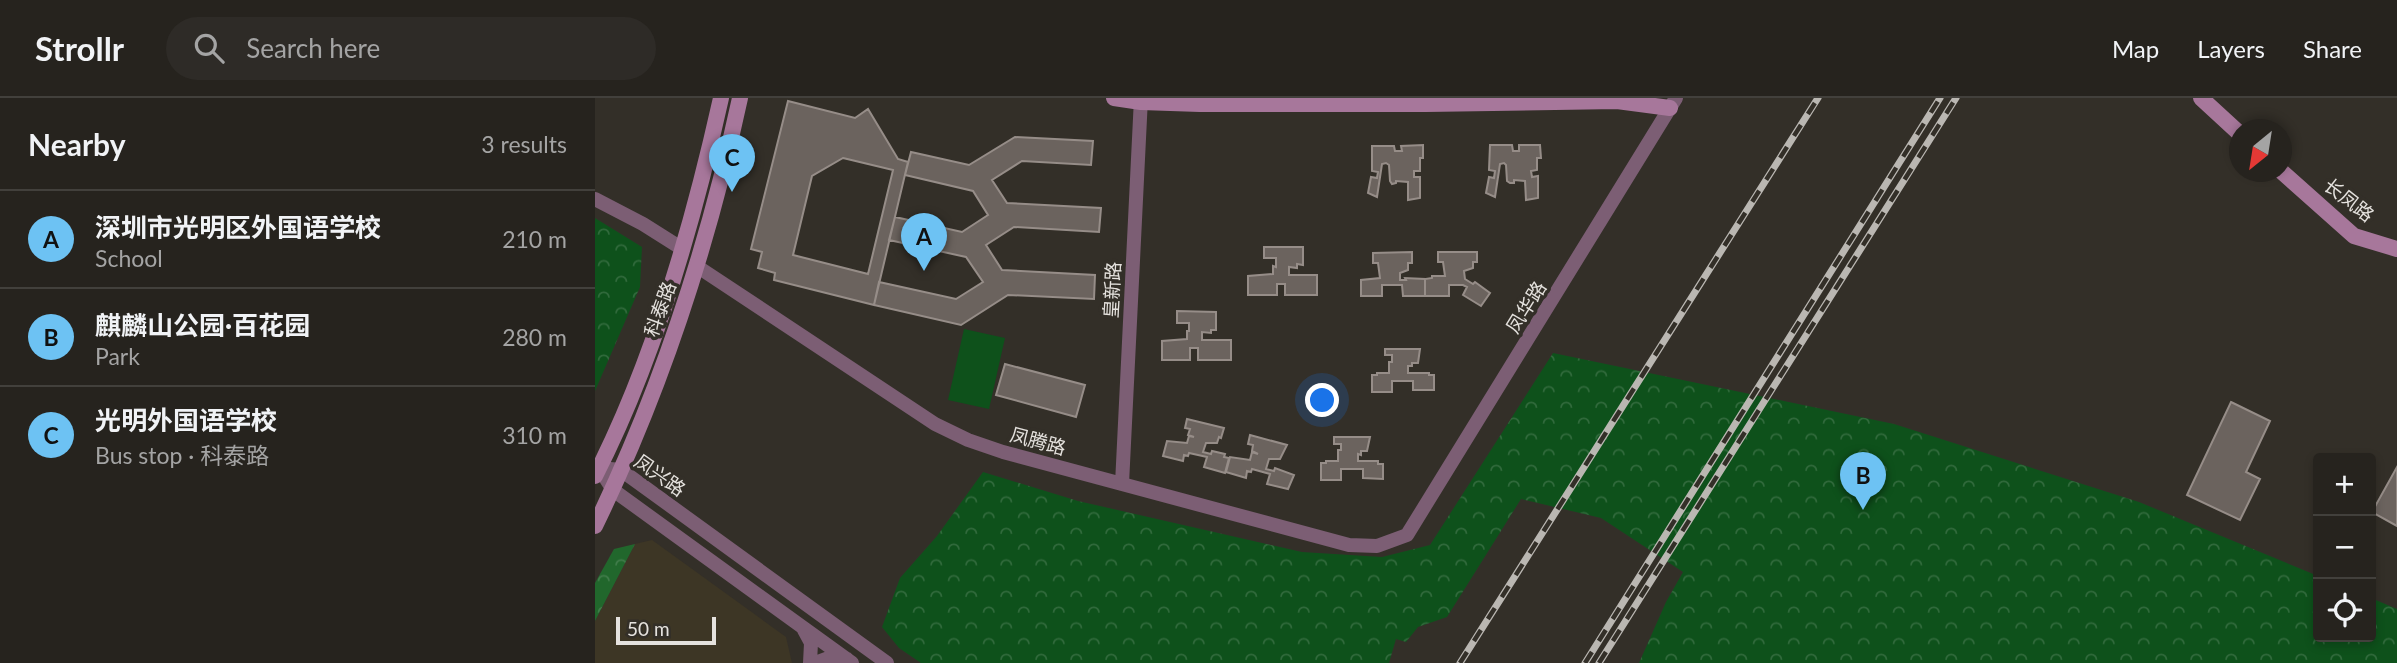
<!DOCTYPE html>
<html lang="en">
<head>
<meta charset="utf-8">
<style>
	body { margin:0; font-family:Lato,"Noto Sans SC",sans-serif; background:#2e2b27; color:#f1f3f6 }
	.controls { position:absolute; right:21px; bottom:21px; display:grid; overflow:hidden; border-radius:7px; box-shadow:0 4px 10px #0003 }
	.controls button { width:63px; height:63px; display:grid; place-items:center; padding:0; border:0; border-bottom:2px solid #42403c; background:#26231e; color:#f1f3f6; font:35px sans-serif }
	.compass { position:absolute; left:1634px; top:21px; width:63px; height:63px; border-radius:50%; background:#26231e; box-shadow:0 4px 10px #0003; rotate:210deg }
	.scale { position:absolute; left:21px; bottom:18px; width:100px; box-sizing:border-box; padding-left:7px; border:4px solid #e5e2de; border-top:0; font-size:19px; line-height:24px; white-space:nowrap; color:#e5e2de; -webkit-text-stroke:5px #332f28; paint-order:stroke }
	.you { position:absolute; left:728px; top:303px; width:24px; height:24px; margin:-18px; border:5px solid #fff; border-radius:50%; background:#1a73e8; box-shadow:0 0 0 10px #1a73e833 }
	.badge { display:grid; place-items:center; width:46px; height:46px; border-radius:50%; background:#6dc2f3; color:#111; font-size:23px; font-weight:700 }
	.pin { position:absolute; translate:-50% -58px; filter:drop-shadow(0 2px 4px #0008) }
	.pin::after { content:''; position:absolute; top:37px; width:24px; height:21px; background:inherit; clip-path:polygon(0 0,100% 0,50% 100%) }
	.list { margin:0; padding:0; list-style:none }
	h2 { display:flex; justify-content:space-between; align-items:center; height:91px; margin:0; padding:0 28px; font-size:30px }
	h2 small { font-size:23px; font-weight:400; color:#a4a4a4 }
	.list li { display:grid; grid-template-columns:46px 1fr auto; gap:21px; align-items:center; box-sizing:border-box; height:98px; padding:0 28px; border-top:2px solid #42403c }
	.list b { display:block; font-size:26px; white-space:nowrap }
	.list p { margin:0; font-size:23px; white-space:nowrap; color:#a4a4a4 }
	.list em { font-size:23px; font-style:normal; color:#a4a4a4 }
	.icon { flex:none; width:38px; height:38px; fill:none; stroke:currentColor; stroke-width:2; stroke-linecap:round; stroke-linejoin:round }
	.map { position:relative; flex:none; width:1802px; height:565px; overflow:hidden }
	header { display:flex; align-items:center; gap:42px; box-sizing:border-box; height:98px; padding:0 35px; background:#26231e; border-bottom:2px solid #42403c }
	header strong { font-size:33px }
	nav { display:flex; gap:38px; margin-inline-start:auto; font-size:24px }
	.search { width:490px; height:63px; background:#2e2b27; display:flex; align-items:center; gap:18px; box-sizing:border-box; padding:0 24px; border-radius:38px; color:#a4a4a4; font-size:26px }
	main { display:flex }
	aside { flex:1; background:#26231e }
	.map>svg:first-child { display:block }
	.industrial { fill:#3d3625 }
	.forest { fill:url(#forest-crowns) }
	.park { fill:url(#park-crowns) }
	.pitch { fill:#0e511b }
	.building { fill:#6b635e; stroke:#968d88; stroke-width:2; fill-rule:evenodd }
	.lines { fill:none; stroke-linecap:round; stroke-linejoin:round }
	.tertiary { stroke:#7c5e74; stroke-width:14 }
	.secondary { stroke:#a7779b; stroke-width:16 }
	.rail-casing { stroke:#bab7b2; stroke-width:7 }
	.rail { stroke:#332f28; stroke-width:4.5; stroke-dasharray:13; stroke-linecap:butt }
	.labels { text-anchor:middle; stroke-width:7; stroke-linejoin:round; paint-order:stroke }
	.street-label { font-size:19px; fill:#e5e2de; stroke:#332f28 }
</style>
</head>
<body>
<header>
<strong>Strollr</strong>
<div class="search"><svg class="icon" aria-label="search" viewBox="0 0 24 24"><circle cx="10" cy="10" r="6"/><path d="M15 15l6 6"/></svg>Search here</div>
<nav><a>Map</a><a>Layers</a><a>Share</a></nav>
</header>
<main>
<aside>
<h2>Nearby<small>3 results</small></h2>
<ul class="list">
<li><span class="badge">A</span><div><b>深圳市光明区外国语学校</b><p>School</p></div><em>210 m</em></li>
<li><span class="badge">B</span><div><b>麒麟山公园·百花园</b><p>Park</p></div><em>280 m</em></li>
<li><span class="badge">C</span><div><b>光明外国语学校</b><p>Bus stop · 科泰路</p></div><em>310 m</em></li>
</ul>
</aside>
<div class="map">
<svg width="1802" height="565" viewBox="0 0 1802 565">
	<defs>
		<pattern id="forest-crowns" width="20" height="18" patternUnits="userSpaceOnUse" patternTransform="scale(1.75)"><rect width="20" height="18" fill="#21672c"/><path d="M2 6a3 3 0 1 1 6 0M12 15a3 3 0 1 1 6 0" fill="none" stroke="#417c4a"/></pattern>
		<pattern id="park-crowns" width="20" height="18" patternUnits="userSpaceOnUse" patternTransform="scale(1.75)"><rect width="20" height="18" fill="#0e511b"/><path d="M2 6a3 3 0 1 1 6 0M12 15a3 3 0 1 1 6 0" fill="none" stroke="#316a3c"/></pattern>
	</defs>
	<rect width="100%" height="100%" fill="#332f28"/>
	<path class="industrial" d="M 57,442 L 191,539 L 197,565 L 0,565 L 0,523 L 40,446 Z"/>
	<path class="forest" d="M 40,446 L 0,523 L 0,485 L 19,451 Z"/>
	<path class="park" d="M 0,120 L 47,149 L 45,189 L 0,293 Z
		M 958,255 L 1299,326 L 1544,404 L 1723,478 L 1723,539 L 1776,539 L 1776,500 L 1802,511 L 1802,565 L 1044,565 L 1071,504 L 1088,474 L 1006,420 L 926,401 L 852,519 L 823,529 L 811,544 L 801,541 L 794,565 L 326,565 L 304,550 L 287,529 L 305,480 L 342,438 L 388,374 L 483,403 L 707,454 L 787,459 L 835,447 Z"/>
	<path class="pitch" d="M 369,231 L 410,240 L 394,311 L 353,302 Z"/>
	<path class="building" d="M 193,3 L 260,20 L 273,11 L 303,61 L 313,64 L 279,207 L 179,182 L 180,175 L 163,170 L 167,154 L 156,151 ZM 248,60 L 298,72 L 273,176 L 198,157 L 217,78 Z
		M 420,39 L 498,43 L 496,67 L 427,63 L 397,82 L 412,105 L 506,110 L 504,134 L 419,129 L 391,147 L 407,172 L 500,177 L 499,201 L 413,197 L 366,227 L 279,207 L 284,184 L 361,201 L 388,184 L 371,159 L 294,142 L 300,119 L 367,134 L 393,117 L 378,93 L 310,77 L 316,54 L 374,67 Z
		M 828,47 L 828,60 L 825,60 L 825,73 L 819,73 L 819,79 L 825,79 L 825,100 L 813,102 L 813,84 L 801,83 L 801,85 L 797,86 L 795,83 L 794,67 L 791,65 L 787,66 L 782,99 L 773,95 L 776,79 L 782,80 L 783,74 L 777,73 L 777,48 L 799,48 L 800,53 L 807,53 L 806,48 Z
		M 895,47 L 917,47 L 918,53 L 924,53 L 924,47 L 945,47 L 946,60 L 942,60 L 942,72 L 936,73 L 937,79 L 943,78 L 943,100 L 931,102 L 930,83 L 919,82 L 919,85 L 915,85 L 912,83 L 911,67 L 909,65 L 905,66 L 900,99 L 891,95 L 894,79 L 899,80 L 900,73 L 894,72 Z
		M 669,149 L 708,149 L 708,167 L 702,166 L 702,170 L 694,169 L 694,177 L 722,177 L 722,197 L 690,197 L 690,186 L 682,186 L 682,197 L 653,197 L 653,178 L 678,176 L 678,168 L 681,169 L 681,160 L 669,160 Z
		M 817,154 L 817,165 L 813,165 L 813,172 L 805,175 L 805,182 L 811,182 L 810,180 L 830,181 L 830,198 L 808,198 L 807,187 L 787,187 L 787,198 L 766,198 L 766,182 L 785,180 L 783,165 L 778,165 L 778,155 Z
		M 843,154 L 882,154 L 882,164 L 878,164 L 878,170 L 869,173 L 870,181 L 878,186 L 880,184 L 895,195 L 886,208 L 868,197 L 872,189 L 868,187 L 854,187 L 854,198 L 830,198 L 830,181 L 837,180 L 837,178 L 850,178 L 848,164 L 843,164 Z
		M 582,213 L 621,214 L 621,232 L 616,232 L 616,235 L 607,234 L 607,242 L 636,242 L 636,262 L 603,262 L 603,250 L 595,250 L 595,262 L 567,262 L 567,243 L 592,241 L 592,233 L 594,233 L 594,225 L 582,225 Z
		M 790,251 L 825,251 L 823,265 L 817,265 L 817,268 L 813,268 L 813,275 L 834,275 L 834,277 L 839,277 L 839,292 L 818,292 L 818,283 L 797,283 L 797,294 L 777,294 L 777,277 L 782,277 L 782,275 L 794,275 L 794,264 L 797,264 L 797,257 L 790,257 Z
		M 410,266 L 490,287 L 481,319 L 401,297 Z
		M 1636,304 L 1675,323 L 1651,374 L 1665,381 L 1645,422 L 1592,397 Z
		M 592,321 L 629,330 L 626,340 L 624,339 L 622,345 L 611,345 L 608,354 L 616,356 L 617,353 L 630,356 L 629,359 L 634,360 L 630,375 L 609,369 L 612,359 L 594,355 L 593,358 L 589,357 L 588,363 L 568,358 L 572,343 L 592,345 L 594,338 L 599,339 L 593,337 L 595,331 L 590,330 Z
		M 655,337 L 692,347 L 685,361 L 674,361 L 671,371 L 679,373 L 680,370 L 699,377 L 693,391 L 672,386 L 675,376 L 657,371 L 656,374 L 652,373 L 651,380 L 631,374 L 635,359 L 655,362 L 657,354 L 663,356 L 657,353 L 658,347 L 653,346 Z
		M 739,339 L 775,339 L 772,353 L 766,353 L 766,357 L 763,356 L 763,363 L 783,363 L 783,366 L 788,366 L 788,381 L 768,380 L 768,371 L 746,371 L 746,382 L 726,382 L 726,365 L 731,365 L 731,363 L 743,363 L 743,352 L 746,352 L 746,346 L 739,346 Z
		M 1802,369 L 1802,428 L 1777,414 Z"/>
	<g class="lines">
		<path class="tertiary" d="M 0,101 L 48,126 L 86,150
			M 103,169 L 340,326 L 373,342 L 408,354 L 754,447 L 782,448 L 812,437 L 1081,0
			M 4,370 L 26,372 L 292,565
			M 4,370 L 18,392 L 257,565
			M 527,386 L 546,0
			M 209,532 L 216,545 L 215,565
			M 220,565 L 236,559 L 252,561"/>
		<path class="secondary" d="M 519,0 L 546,4 L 605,6 L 831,6 L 1022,3 L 1075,10
			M 1606,0 L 1644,35
			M 1686,73 L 1759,138 L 1802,151
			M 0,378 C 59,263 98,126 126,0
			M 0,428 C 66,292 113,148 145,0"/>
		<defs>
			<path id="rail" d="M 865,565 L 1223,0
				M 990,565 L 1345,0
				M 1004,565 L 1361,0"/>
		</defs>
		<use href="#rail" class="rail-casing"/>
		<use href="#rail" class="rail"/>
	</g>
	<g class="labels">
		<g class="street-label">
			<text transform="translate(1754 102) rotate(38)" y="7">长凤路</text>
			<text transform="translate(517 192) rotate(-87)" y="7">皇新路</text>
			<text transform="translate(931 209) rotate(-58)" y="7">凤华路</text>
			<text transform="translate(65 211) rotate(-70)" y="7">科泰路</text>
			<text transform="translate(443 343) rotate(15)" y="7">凤腾路</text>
			<text transform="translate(65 377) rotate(35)" y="7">凤兴路</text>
		</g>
	</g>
</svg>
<div class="controls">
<button>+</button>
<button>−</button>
<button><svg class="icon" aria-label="locate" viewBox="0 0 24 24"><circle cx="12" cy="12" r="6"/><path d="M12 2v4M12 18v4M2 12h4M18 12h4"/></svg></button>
</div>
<svg class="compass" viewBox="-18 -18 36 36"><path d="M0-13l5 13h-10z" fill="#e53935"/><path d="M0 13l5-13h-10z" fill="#a4a4a4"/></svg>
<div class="scale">50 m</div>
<div class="you"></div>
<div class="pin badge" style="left:329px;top:173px">A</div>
<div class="pin badge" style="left:1268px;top:412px">B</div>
<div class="pin badge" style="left:137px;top:94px">C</div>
</div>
</main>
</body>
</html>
